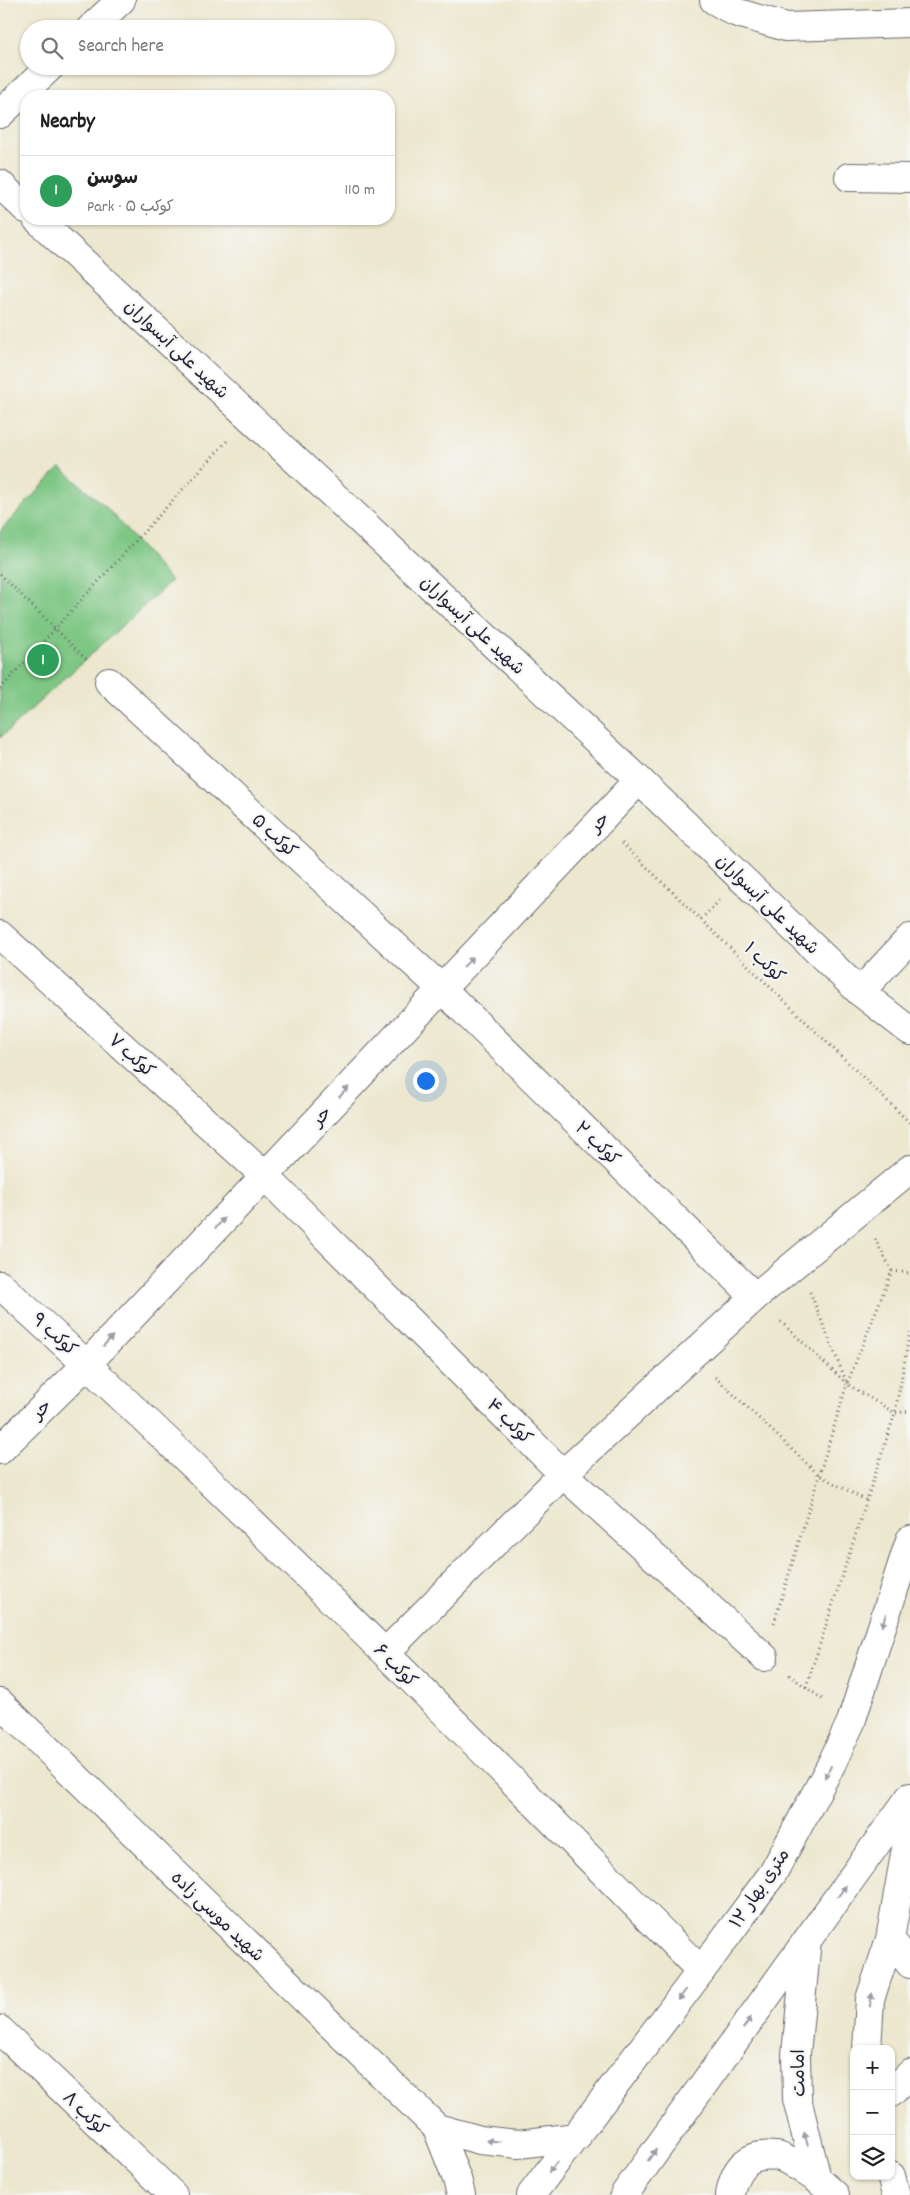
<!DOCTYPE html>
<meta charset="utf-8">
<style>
body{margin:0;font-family:Dekko,"Playpen Sans Arabic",sans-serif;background:#f2f2f2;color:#222}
.controls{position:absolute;right:15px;bottom:15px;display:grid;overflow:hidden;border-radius:10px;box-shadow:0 1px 4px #0004}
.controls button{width:45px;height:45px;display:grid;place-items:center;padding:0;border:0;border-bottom:1px solid #e0e0e0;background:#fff;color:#222;font:25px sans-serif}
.you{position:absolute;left:425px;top:1080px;width:18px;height:18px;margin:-12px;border:4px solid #fff;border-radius:50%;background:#1a73e8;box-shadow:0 0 0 8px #1a73e833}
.badge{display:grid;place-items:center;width:32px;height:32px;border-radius:50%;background:#111827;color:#fff;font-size:16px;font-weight:700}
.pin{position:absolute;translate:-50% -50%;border:2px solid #fff;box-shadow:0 1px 5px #0006}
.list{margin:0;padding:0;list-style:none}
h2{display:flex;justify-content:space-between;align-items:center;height:65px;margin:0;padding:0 20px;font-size:21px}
h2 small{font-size:16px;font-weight:400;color:#767676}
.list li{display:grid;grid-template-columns:32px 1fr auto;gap:15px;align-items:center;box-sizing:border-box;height:70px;padding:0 20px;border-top:1px solid #e0e0e0}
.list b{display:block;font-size:19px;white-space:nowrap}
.list p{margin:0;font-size:16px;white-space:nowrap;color:#767676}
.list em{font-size:16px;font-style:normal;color:#767676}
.icon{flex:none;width:28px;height:28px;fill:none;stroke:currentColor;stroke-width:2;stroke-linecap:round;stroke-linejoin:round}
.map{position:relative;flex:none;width:910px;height:2195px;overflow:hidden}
.search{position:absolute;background:#fff;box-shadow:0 1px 4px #0004;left:20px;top:20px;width:375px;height:55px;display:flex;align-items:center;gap:12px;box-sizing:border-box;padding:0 18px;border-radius:28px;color:#767676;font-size:19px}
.panel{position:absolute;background:#fff;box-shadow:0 1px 4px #0004;left:20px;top:90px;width:375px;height:135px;border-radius:20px}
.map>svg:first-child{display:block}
.green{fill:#7dc683;stroke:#50745f}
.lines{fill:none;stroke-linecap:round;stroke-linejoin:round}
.minor-casing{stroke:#69676e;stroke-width:30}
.tertiary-casing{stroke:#69676e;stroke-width:30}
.path{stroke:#69676e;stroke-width:3;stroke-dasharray:1 4;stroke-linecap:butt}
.minor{stroke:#fff;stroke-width:28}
.tertiary{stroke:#fff;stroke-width:28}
.oneway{fill:#9c9ca7}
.labels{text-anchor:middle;stroke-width:4.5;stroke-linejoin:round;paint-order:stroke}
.street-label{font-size:18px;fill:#22223b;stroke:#f6f6f2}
</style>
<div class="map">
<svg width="910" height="2195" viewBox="0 0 910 2195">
<rect width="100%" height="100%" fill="#f6f6f2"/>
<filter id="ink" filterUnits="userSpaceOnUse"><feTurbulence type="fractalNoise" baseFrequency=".02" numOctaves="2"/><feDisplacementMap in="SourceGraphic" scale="10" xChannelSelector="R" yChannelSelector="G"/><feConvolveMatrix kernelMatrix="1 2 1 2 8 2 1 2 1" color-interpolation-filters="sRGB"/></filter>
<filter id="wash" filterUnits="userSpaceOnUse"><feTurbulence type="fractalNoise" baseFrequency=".0096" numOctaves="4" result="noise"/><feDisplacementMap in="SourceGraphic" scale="20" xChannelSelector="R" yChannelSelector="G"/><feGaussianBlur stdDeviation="1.12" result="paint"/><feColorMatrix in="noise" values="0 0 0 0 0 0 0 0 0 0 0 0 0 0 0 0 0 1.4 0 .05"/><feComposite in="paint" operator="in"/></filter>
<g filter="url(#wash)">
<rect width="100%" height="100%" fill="#ece7ce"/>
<path class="green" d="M 60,467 L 106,507 L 171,581 L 0,738 L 0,531 Z"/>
</g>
<g filter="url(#ink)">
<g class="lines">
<defs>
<path id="minor" d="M 714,0 L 735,12 L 786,27 L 910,23
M 90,29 L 121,0
M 0,114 L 51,66
M 849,177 L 910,178
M 109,682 L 442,989 L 755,1297
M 0,935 L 265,1176 L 563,1474 L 764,1657
M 860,992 L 910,938
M 0,1285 C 242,1504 471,1739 701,1971
M 385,1653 L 563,1474 L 755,1297 L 910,1169
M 0,2030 L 173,2195"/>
<path id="tertiary" d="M 0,184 L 26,209
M 37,219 L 639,780 L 860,992 L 910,1031
M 0,1450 L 87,1364 L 639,780
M 0,1703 L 437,2128 L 457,2179 L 461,2195
M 890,1939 L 910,1964
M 807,1940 L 796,2054 L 797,2099 L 817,2179 L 835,2195
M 867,2049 L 870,1999 L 890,1939 L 910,1826
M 891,2093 L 910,2074
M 437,2128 L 480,2140 L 518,2144 L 577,2137
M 891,2176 L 896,2195
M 531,2195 L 701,1971 L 773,1873 L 831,1765 L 851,1722 L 910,1540
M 624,2195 L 910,1797
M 730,2195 C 734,2169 747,2152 776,2156 C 786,2157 807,2173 817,2179"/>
</defs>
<use href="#minor" class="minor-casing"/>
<use href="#tertiary" class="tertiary-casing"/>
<path class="path" d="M 0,574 L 87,660
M 0,689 L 227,441
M 622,843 L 910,1123
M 701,919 L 720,900
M 875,1239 L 892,1271 L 847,1384 L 895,1413 L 910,1411
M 892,1271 L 910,1273
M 810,1292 L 846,1381
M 715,1377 L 819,1475 L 867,1501
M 774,1623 L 847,1384 L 779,1320
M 789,1675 L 825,1701
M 806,1687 L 895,1413 L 910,1332"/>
<use href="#minor" class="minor"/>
<use href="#tertiary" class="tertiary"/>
</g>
<defs><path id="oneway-solid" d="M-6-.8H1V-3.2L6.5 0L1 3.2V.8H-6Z" transform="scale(1.25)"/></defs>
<g class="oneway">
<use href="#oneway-solid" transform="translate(468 962) rotate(-47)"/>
<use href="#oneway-solid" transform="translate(344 1092) rotate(-47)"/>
<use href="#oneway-solid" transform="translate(220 1223) rotate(-47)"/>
<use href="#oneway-solid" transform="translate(108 1341) rotate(-47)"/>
<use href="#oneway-solid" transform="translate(884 1620) rotate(108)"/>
<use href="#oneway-solid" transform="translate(828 1772) rotate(117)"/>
<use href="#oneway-solid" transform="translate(842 1891) rotate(-54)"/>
<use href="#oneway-solid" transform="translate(682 1995) rotate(127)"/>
<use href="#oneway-solid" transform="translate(871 2000) rotate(-80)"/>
<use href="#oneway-solid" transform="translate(747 2023) rotate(-54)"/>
<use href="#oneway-solid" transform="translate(806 2139) rotate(-105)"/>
<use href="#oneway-solid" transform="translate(493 2141) rotate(-174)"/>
<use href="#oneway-solid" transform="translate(652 2155) rotate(-54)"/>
<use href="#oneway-solid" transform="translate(553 2167) rotate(128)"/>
</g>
</g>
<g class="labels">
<g class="street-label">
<text transform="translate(177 349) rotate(43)" y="6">شهید علی آبسواران</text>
<text transform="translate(473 625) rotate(43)" y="6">شهید علی آبسواران</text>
<text transform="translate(599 822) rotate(-47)" y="6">حر</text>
<text transform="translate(275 835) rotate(43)" y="6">کوکب ۵</text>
<text transform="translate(768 904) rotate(44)" y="6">شهید علی آبسواران</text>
<text transform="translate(765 962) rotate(44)" y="6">کوکب ۱</text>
<text transform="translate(132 1055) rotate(42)" y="6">کوکب ۷</text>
<text transform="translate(321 1116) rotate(-47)" y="6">حر</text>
<text transform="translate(598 1143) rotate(44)" y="6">کوکب ۲</text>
<text transform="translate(55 1334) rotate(42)" y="6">کوکب ۹</text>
<text transform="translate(41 1409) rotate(-45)" y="6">حر</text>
<text transform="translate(510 1421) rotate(45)" y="6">کوکب ۴</text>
<text transform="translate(396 1665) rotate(45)" y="6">کوکب ۶</text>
<text transform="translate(759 1888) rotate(-56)" y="6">۱۲ متری بهار</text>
<text transform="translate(218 1916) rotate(44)" y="6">شهید موسی زاده</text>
<text transform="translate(798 2073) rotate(-91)" y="6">امامت</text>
<text transform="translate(86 2113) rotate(44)" y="6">کوکب ۸</text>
</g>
</g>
</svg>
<div class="controls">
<button>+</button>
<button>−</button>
<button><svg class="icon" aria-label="layers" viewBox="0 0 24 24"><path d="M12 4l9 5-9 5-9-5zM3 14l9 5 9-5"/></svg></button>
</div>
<div class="you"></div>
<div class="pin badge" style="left:43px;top:660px;background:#2e9e5b">1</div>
<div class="search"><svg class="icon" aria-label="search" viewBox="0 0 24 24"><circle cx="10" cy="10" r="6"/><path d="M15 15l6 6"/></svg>Search here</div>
<section class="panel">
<h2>Nearby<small></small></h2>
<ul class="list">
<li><span class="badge" style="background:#2e9e5b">1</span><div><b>سوسن</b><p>Park · کوکب ۵</p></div><em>110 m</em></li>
</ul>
</section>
</div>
